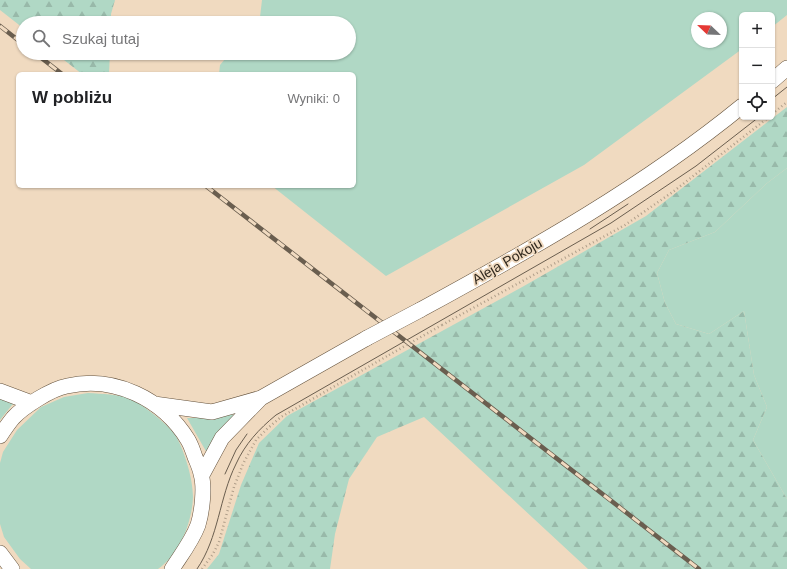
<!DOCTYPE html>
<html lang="pl">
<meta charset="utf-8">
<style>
body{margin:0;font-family:Arial,sans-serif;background:#f6f6f6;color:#202124}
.controls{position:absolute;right:12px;top:12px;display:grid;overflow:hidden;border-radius:6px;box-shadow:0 1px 3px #0004}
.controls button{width:36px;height:36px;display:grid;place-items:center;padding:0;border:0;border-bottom:1px solid #e0e0e0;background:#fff;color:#202124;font:20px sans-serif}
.compass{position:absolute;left:691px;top:12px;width:36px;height:36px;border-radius:50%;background:#fff;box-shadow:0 1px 3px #0004;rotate:293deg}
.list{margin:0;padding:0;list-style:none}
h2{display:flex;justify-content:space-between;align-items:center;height:52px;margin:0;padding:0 16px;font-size:17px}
h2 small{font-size:13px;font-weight:400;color:#757577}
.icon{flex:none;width:22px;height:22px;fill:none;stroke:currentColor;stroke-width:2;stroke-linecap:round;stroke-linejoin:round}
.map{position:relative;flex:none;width:787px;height:569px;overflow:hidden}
.search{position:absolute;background:#fff;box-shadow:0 1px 3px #0004;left:16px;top:16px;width:340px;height:44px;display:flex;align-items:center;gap:10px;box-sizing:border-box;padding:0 14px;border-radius:22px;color:#757577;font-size:15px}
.panel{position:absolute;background:#fff;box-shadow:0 1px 3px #0004;left:16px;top:72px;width:340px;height:116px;border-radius:6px}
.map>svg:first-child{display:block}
.green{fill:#b0d8c5;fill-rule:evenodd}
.forest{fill:url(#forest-firs)}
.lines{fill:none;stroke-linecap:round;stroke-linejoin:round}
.tertiary-casing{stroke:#64523c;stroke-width:16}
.path{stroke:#b09f8a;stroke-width:2.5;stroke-dasharray:1 3;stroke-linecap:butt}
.tertiary{stroke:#fff;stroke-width:15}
.tram{stroke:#6a5e4f;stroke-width:1}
.rail-casing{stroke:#6a5e4f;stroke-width:4.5}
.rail{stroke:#f0dac0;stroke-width:3;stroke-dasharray:9;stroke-linecap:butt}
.tertiary-bridge-casing{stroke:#64523c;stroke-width:16;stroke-linecap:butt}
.path-bridge{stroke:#b09f8a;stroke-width:2.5;stroke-dasharray:1 3;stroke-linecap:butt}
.tertiary-bridge{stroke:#fff;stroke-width:15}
.labels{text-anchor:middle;stroke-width:3.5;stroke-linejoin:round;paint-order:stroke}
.street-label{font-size:14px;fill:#2f271d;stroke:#f0dac0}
</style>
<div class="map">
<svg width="787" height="569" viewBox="0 0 787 569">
<defs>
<pattern id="forest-firs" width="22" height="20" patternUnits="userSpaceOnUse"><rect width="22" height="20" fill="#b0d8c5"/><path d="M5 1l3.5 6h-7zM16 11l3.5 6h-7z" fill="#98b9a9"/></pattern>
</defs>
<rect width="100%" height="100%" fill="#f0dac0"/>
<path class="green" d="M 262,0 L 787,0 L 787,15 L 772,27 L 772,15 L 742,15 L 742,49 L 584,165 L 386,276 L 272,186 L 354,186 L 354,74 L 219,74 L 220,65 L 230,53 L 349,53 L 349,23 L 255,23 L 260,17 ZM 697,18 L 721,18 L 721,42 L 697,42 Z
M 787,168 L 787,499 L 753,440 L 767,407 L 754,375 L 744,311 L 709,334 L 676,324 L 665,303 L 657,273 L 669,250 L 715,232 L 766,184 Z
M 88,393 C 102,394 118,394 131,399 C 142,404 172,427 177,438 C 185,453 193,479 193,497 C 192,522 180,554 158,569 L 31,569 L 20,559 L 4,537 L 0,524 L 0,463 L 3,452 L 17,430 L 41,407 L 64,397 Z
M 0,397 L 19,400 L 12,405 L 0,420 Z
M 232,414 L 234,415 L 207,453 L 187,418 L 204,418 Z"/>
<path class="forest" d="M 0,0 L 115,0 L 111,14 L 111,23 L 23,23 L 23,28 L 0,10 Z
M 55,53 L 110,53 L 109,74 L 82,74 Z
M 787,107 L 787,168 L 766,184 L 715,232 L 669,250 L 657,273 L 665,303 L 676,324 L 709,334 L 744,311 L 754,375 L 767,407 L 753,440 L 787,499 L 787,569 L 588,569 L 424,417 L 377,437 L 349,479 L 335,534 L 330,569 L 207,569 L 219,554 L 241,485 L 259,443 L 287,416 L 524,286 L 646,216 Z"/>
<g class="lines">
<defs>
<path id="tertiary" d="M 772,81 L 787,68
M 420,310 C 532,249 644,186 742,106
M 0,391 L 32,403
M 154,404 L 212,412 L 261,398 L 367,338
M 0,436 C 4,430 8,424 13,418 C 23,407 51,389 67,386 C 114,375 163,399 188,440 C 191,445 193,451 195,457 C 197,462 200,468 201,474 C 205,487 202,512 198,525 C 192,541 181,555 172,569
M 202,475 L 222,438 L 260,399
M 0,553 L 12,569"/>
</defs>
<use href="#tertiary" class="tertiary-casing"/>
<path class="path" d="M 772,114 L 787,102
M 442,325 L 625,225 L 674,191 L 769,117
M 202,569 L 213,554 L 219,542 L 234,487 L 243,464 L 256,440 L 268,428 L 281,417 L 389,355"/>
<use href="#tertiary" class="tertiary"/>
<path class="tram" d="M 772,99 L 787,87
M 590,229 L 628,204
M 225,474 L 236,450 L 247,434
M 197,569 C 219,537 219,498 236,464 C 245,444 259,429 276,415 L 611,223 L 696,166 L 759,117"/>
<defs>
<path id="rail" d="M 0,26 L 23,44
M 35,53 L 62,74
M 206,186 L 699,569"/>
</defs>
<use href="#rail" class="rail-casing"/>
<use href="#rail" class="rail"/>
<defs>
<path id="tertiary-bridge" d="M 367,338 L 420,310"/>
</defs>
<use href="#tertiary-bridge" class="tertiary-bridge-casing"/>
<path class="path-bridge" d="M 389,355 L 442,325"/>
<use href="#tertiary-bridge" class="tertiary-bridge"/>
</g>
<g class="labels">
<g class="street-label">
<text transform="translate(507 261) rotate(-30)" y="5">Aleja Pokoju</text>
</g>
</g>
</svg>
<div class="controls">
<button>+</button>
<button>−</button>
<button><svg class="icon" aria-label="locate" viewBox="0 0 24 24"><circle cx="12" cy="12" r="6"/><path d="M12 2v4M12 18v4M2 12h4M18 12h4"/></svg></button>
</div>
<svg class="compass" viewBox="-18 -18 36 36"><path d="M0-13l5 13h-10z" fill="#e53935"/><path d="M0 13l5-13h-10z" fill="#757577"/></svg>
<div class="search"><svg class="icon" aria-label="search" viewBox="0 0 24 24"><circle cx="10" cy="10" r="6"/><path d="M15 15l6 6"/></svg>Szukaj tutaj</div>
<section class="panel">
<h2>W pobliżu<small>Wyniki: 0</small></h2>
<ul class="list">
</ul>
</section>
</div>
